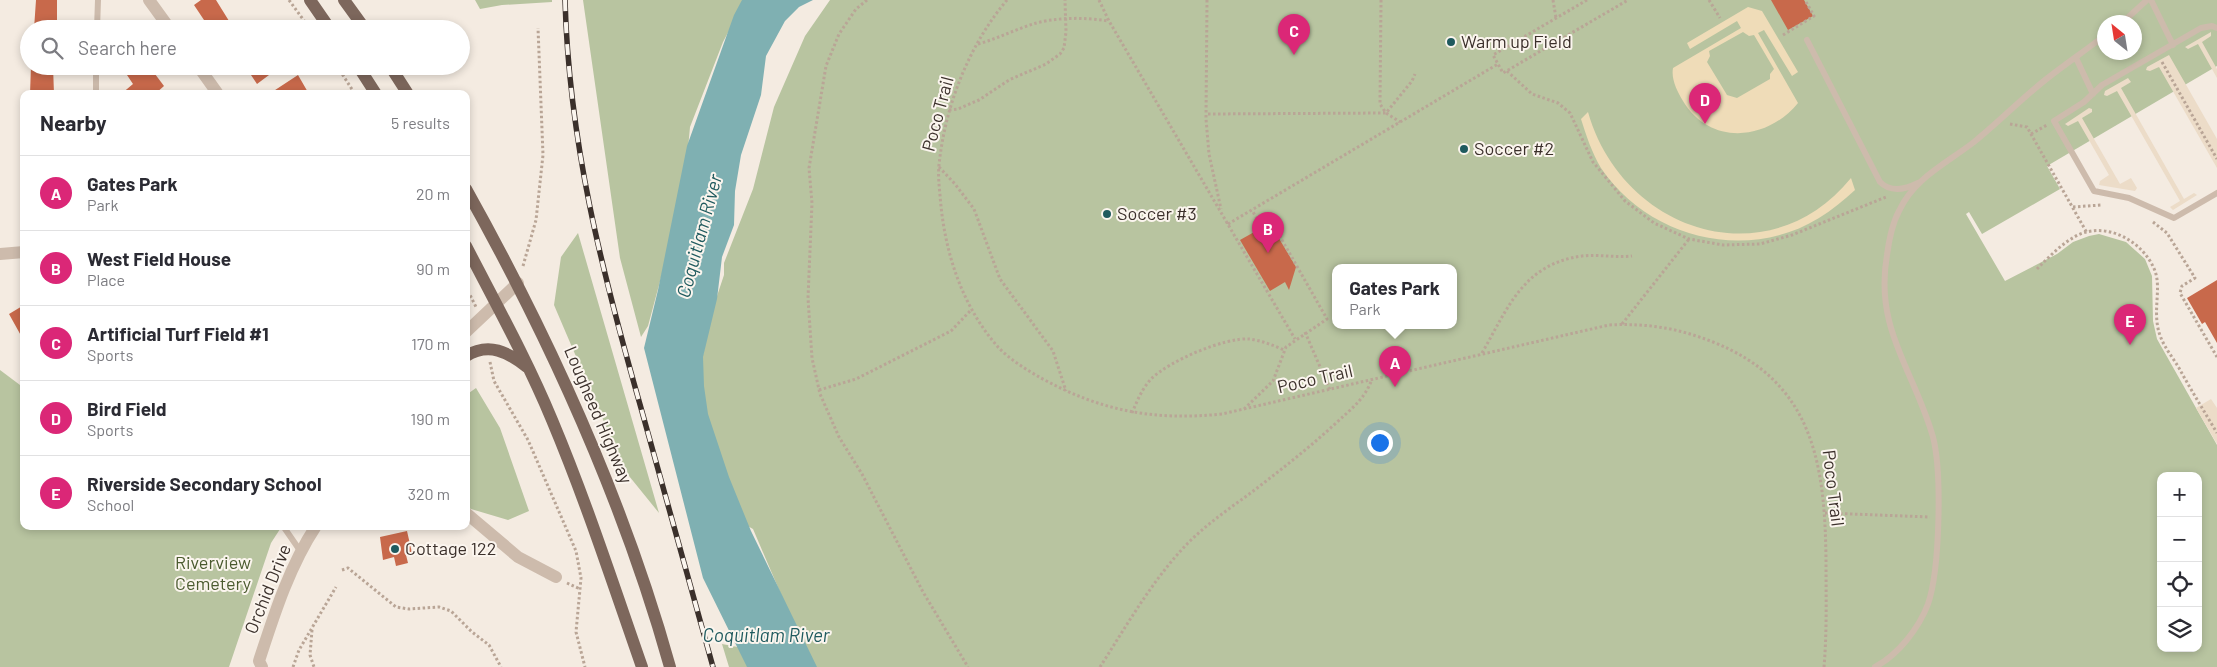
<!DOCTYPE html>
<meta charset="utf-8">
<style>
body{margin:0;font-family:Barlow,sans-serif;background:#f7f7f7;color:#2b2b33}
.controls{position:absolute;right:15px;bottom:15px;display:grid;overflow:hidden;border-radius:10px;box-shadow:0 2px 8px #0003}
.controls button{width:45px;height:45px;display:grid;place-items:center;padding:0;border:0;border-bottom:1px solid #e1e1e2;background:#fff;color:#2b2b33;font:25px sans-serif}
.compass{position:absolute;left:2097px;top:15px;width:45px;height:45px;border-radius:50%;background:#fff;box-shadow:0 2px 8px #0003;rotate:330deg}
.you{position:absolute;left:1379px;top:442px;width:18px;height:18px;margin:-12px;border:4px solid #fff;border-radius:50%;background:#1a73e8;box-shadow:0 0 0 8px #1a73e833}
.badge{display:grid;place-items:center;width:32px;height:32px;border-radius:50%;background:#db2777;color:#fff;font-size:16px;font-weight:700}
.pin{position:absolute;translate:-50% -41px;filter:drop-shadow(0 1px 2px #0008)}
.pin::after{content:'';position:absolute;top:26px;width:18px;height:15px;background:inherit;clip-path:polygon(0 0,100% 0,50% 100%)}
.popup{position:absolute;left:1332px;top:264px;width:125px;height:65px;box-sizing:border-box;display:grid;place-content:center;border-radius:10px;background:#fff;filter:drop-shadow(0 1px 4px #0005);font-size:16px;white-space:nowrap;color:#7c7c81}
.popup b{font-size:19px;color:#2b2b33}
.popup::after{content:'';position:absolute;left:50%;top:100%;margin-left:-10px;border:10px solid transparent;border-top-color:#fff}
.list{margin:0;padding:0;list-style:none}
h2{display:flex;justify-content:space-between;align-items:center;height:65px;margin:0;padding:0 20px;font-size:21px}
h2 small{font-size:16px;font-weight:400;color:#7c7c81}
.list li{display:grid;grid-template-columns:32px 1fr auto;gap:15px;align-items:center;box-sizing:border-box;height:75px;padding:0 20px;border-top:1px solid #e1e1e2}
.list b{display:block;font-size:19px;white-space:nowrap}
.list p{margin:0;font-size:16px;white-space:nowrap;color:#7c7c81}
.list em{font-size:16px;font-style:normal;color:#7c7c81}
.icon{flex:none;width:28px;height:28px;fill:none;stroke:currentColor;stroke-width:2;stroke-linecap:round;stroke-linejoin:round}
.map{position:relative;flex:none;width:2217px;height:667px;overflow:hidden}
.search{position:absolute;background:#fff;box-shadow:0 2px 8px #0003;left:20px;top:20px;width:450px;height:55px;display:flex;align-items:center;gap:12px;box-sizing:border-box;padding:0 18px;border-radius:28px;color:#7c7c81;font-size:19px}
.panel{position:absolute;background:#fff;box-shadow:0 2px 8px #0003;left:20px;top:90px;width:450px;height:440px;border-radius:10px}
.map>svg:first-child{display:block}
.green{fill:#b8c4a0;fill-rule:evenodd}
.sand{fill:#efdcb8;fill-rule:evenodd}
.plaza{fill:#ecdcc8}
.water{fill:#7fb0b2}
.building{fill:#c8694b}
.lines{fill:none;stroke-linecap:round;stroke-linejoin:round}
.path{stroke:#b9a596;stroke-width:3;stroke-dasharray:2.5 2.5;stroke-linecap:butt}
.lane{stroke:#cdbbac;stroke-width:6}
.street{stroke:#cdbbac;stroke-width:12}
.primary{stroke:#7d675c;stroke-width:12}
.rail-casing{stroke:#3b302b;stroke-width:5.5}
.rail{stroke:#fbf5ee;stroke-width:4;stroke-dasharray:11;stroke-linecap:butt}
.poi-dot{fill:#1f5a5e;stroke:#fbf5ee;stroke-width:2}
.labels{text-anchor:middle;stroke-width:4;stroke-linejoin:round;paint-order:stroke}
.poi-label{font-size:18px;fill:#3b302b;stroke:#fbf5ee;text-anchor:start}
.street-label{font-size:18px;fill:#3b302b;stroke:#fbf5ee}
.park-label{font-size:18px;fill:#4a5a2e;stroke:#fbf5ee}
.water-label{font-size:19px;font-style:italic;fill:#1f5a5e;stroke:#fbf5ee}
</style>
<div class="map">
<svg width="2217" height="667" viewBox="0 0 2217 667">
<rect width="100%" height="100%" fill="#f4ebe1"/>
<path class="green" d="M 475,0 L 552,0 L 552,2 L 502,5 L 480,9 Z
M 583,0 L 745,0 L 723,42 L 690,127 L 684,192 L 648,326 L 641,337 L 620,258 Z
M 830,0 L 2217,0 L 2217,66 L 2047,166 L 2060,189 L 1982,234 L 1969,212 L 1966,214 L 2005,281 L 2057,254 L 2073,242 L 2089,236 L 2099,234 L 2126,242 L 2145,259 L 2152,276 L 2153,321 L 2157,339 L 2217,445 L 2217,667 L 815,667 L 798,634 L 753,529 L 722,512 C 730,548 770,641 794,667 L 729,667 L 722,644 L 748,649 L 705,494 L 722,512 L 722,468 L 701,400 L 702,359 L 714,305 L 724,275 L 724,263 L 753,189 L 774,107 L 805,36 ZM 2104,22 L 2134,22 L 2134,52 L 2104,52 ZM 1336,268 L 1454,268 L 1454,326 L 1336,326 ZM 2161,476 L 2198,476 L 2198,648 L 2161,648 Z
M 578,233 L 659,513 L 625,471 L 554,305 L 561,257 Z
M 0,370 L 24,388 L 24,526 L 282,526 L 271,543 L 229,667 L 0,667 Z
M 476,388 L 500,428 L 529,511 L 508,520 L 471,509 L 466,506 L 466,395 Z"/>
<path class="sand" d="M 1748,7 L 1762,11 L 1798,72 L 1792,76 L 1764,30 L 1758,33 L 1798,103 C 1767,141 1710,146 1683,101 C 1677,91 1671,79 1673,68 L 1741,28 L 1737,21 L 1690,49 L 1687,43 ZM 1743,32 L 1749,36 L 1754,35 L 1774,69 L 1770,74 L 1770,79 L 1737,98 L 1727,95 L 1707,62 L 1710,56 L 1709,51 Z
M 1588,112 C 1622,232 1768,280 1851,178 L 1855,190 C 1844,200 1832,210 1819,218 C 1746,263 1648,238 1601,168 C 1592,153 1586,135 1581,119 Z"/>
<path class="plaza" d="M 2211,32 L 2211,36 L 2202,42 L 2217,69 L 2217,78 L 2198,44 L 2188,49 L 2185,47 Z
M 2169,55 L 2217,139 L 2217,168 L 2159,67 L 2150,71 L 2146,70 L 2147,67 Z
M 2128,78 L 2131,82 L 2121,88 L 2184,199 L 2194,193 L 2197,195 L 2173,210 L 2170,207 L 2180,201 L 2117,91 L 2107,96 L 2104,95 L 2105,91 Z
M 2089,108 L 2092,109 L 2092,112 L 2082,118 L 2120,184 L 2131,178 L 2137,188 L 2135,191 L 2099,185 L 2100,181 L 2109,175 L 2078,121 L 2068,126 L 2065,124 Z
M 2211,399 L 2217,408 L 2217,444 L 2196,408 Z"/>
<path class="water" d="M 742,0 L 813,0 L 799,7 L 785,21 L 766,56 L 761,95 L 741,155 L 735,191 L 734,225 L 722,257 L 717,299 L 703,357 L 704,386 L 708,414 L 729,477 L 751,531 L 817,667 L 747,667 L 703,578 L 644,348 L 658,290 L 687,146 L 734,15 Z"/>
<path class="building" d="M 36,0 L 57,0 L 57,29 L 34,29 Z
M 201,0 L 216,0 L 234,29 L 210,29 L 194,5 Z
M 1771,0 L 1804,0 L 1813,16 L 1788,30 Z
M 31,66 L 53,66 L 54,94 L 30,94 Z
M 121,66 L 149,66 L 164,86 L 155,94 L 121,94 L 133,84 Z
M 245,66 L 281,66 L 257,84 Z
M 298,75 L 309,94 L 269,94 Z
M 1274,230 L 1296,267 L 1289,290 L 1285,282 L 1270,291 L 1240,240 L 1256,231 L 1260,238 Z
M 2217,280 L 2217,343 L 2205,322 L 2202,324 L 2187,298 Z
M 24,305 L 24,341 L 9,314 Z
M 407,531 L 412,553 L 406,555 L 408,563 L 396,566 L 394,557 L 383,560 L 380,537 Z"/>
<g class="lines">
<path class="path" d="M 289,0 L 310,29
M 867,0 L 856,9 L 839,34 L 826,66 L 809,168 L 812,203 L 808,298 L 812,358 L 820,394 L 839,437 L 862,474 L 923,592 L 968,667
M 1007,0 C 969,45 945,106 939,165 C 938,175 939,185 940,195 C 944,250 961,305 998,347 C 1009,359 1027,370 1041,378 C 1101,411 1154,421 1222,414 L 1609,325 C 1646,323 1678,328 1713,342 C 1814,382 1825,465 1826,561 C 1826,596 1827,632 1824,667
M 1099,0 L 1109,21 L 1295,339
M 1207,0 L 1206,119 L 1209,154 L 1221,209
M 1381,0 L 1380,104 L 1386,113 L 1400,122
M 1553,0 L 1556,18
M 1587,0 L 1493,55 L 1503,73 L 1628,0
M 1709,0 L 1720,18
M 1783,35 L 1814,16 L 1805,0
M 978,44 C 996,39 1012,31 1030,25 C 1053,17 1084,17 1108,21
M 2162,62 L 2217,159
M 337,66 L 355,94
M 1507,71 L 1532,94 L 1558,103 L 1570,113 L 1593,162 L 1625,201 L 1654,223 L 1689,239 L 1723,245 L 1760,244 L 1792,235 L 1886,197
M 949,110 L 958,109 L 979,100 L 1009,80 L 1046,64 L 1060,54 L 1064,48 L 1066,32 L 1065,0
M 1208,114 L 1386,113 L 1412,81 L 1415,74
M 2010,124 L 2027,127 L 2087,233
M 2031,134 L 2047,125
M 939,167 L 955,184 L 974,209 L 1000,279 L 1053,351 L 1066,391
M 2073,207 L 2101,205
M 2153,222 L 2167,233 L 2195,278 L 2182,286 L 2180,293 L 2217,357
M 1228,224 L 1498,64
M 523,266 L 536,220 L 543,155 L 538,28
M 2037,269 C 2049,257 2062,243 2078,235 C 2108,221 2144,242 2155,271 C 2162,290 2151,314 2161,338 C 2165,348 2173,358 2179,368 C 2191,390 2204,411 2217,433
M 466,293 L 470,295 L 476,307
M 1622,324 L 1689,239
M 1305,332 L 1330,390
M 1482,353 C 1508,308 1523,264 1582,256 C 1599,254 1616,258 1632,256
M 490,362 L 494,381 L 528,440 L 576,551 L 581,578 L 576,632 L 585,667
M 819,390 L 856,379 L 951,331 L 971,310
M 1244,409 L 1273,381 L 1286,347 L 1327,319 L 1274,226 L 1264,232 L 1252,210
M 1132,413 C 1137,401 1142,389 1151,379 C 1169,361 1225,337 1250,339 C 1262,341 1273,345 1284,350
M 1825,513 L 1930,517
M 342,570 L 348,568 L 396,607 L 409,609 L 439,607 L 451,611 L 472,632 L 489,645 L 501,667
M 567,583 L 580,589
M 312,630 L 310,655 L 314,667
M 293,667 L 299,650 L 336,587
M 1100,667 C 1127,625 1153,579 1188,543 C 1206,525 1227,510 1248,495 C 1278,472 1308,449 1336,423 C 1351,409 1365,399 1372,379"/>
<path class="lane" d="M 2151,0 L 2173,45
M 2123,22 L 2147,0
M 2217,28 L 2212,26 L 2201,28 L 2102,85 L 2084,102 L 2054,121 L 2094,191 L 2129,198 L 2174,218 L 2217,193
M 97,29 L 98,0
M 1807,40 L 1880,182 C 1891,193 1906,189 1918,183
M 2076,58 L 2093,94
M 96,94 L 96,66
M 283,526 L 301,552
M 1875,667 C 1898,655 1919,628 1928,604 C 1940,569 1942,472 1933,437 C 1914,370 1874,329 1887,255 C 1889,240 1892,224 1899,211 C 1914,178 1947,163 1974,142 C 2000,121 2023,97 2049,77 C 2067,63 2086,50 2104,36"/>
<path class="street" d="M 149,0 L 170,29
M 198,66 L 218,94
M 0,254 L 24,252
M 466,332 L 518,283
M 466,513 L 518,557 L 556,577
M 262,667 L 259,661 C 274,615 289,567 316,526"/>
<path class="primary" d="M 310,0 L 330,29
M 344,0 L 365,29
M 358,66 L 376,94
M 390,66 L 408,94
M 466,189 C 551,341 623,499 670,667
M 466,246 C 496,304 527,360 552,420 C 586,501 613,584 642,667
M 466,356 C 489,342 508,352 527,367"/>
<defs>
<path id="rail" d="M 565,0 C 569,144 602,271 641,408 C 665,494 689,581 713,667"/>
</defs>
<use href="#rail" class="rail-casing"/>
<use href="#rail" class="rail"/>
</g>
<g class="poi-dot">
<circle cx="1451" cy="42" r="5"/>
<circle cx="1464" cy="149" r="5"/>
<circle cx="1107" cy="214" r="5"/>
<circle cx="395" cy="549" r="5"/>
</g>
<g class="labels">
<g class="poi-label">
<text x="1461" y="48">Warm up Field</text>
<text x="1474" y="155">Soccer #2</text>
<text x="1117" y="220">Soccer #3</text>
<text x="405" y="555">Cottage 122</text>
</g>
<g class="street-label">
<text transform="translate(938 114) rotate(-75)" y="6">Poco Trail</text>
<text transform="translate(1315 379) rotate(-13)" y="6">Poco Trail</text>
<text transform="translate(598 415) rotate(67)" y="6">Lougheed Highway</text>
<text transform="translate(1833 488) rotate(83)" y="6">Poco Trail</text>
<text transform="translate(268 589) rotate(-68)" y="6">Orchid Drive</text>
</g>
<g class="park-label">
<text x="213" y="569">Riverview<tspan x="213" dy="21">Cemetery</tspan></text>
</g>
<g class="water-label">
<text transform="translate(699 236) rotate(-75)" y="7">Coquitlam River</text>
<text x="766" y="642">Coquitlam River</text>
</g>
</g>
</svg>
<div class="controls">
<button>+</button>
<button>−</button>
<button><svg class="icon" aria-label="locate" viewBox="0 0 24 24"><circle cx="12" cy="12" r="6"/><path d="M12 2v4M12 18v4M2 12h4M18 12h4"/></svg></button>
<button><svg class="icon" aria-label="layers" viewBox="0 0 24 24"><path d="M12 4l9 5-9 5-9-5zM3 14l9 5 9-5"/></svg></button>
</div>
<svg class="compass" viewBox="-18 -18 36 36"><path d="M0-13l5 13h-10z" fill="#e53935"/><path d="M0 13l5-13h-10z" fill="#7c7c81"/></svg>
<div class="you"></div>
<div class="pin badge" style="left:1395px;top:387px">A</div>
<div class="popup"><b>Gates Park</b>Park</div>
<div class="pin badge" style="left:1268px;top:253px">B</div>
<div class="pin badge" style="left:1294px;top:55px">C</div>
<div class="pin badge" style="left:1705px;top:124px">D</div>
<div class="pin badge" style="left:2130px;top:345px">E</div>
<div class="search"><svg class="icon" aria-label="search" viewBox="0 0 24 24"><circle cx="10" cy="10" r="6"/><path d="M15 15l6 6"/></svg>Search here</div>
<section class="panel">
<h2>Nearby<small>5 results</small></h2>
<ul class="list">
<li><span class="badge">A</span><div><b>Gates Park</b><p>Park</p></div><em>20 m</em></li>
<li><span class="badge">B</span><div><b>West Field House</b><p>Place</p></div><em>90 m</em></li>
<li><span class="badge">C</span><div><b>Artificial Turf Field #1</b><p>Sports</p></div><em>170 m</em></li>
<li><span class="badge">D</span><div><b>Bird Field</b><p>Sports</p></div><em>190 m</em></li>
<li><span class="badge">E</span><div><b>Riverside Secondary School</b><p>School</p></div><em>320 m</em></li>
</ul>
</section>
</div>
